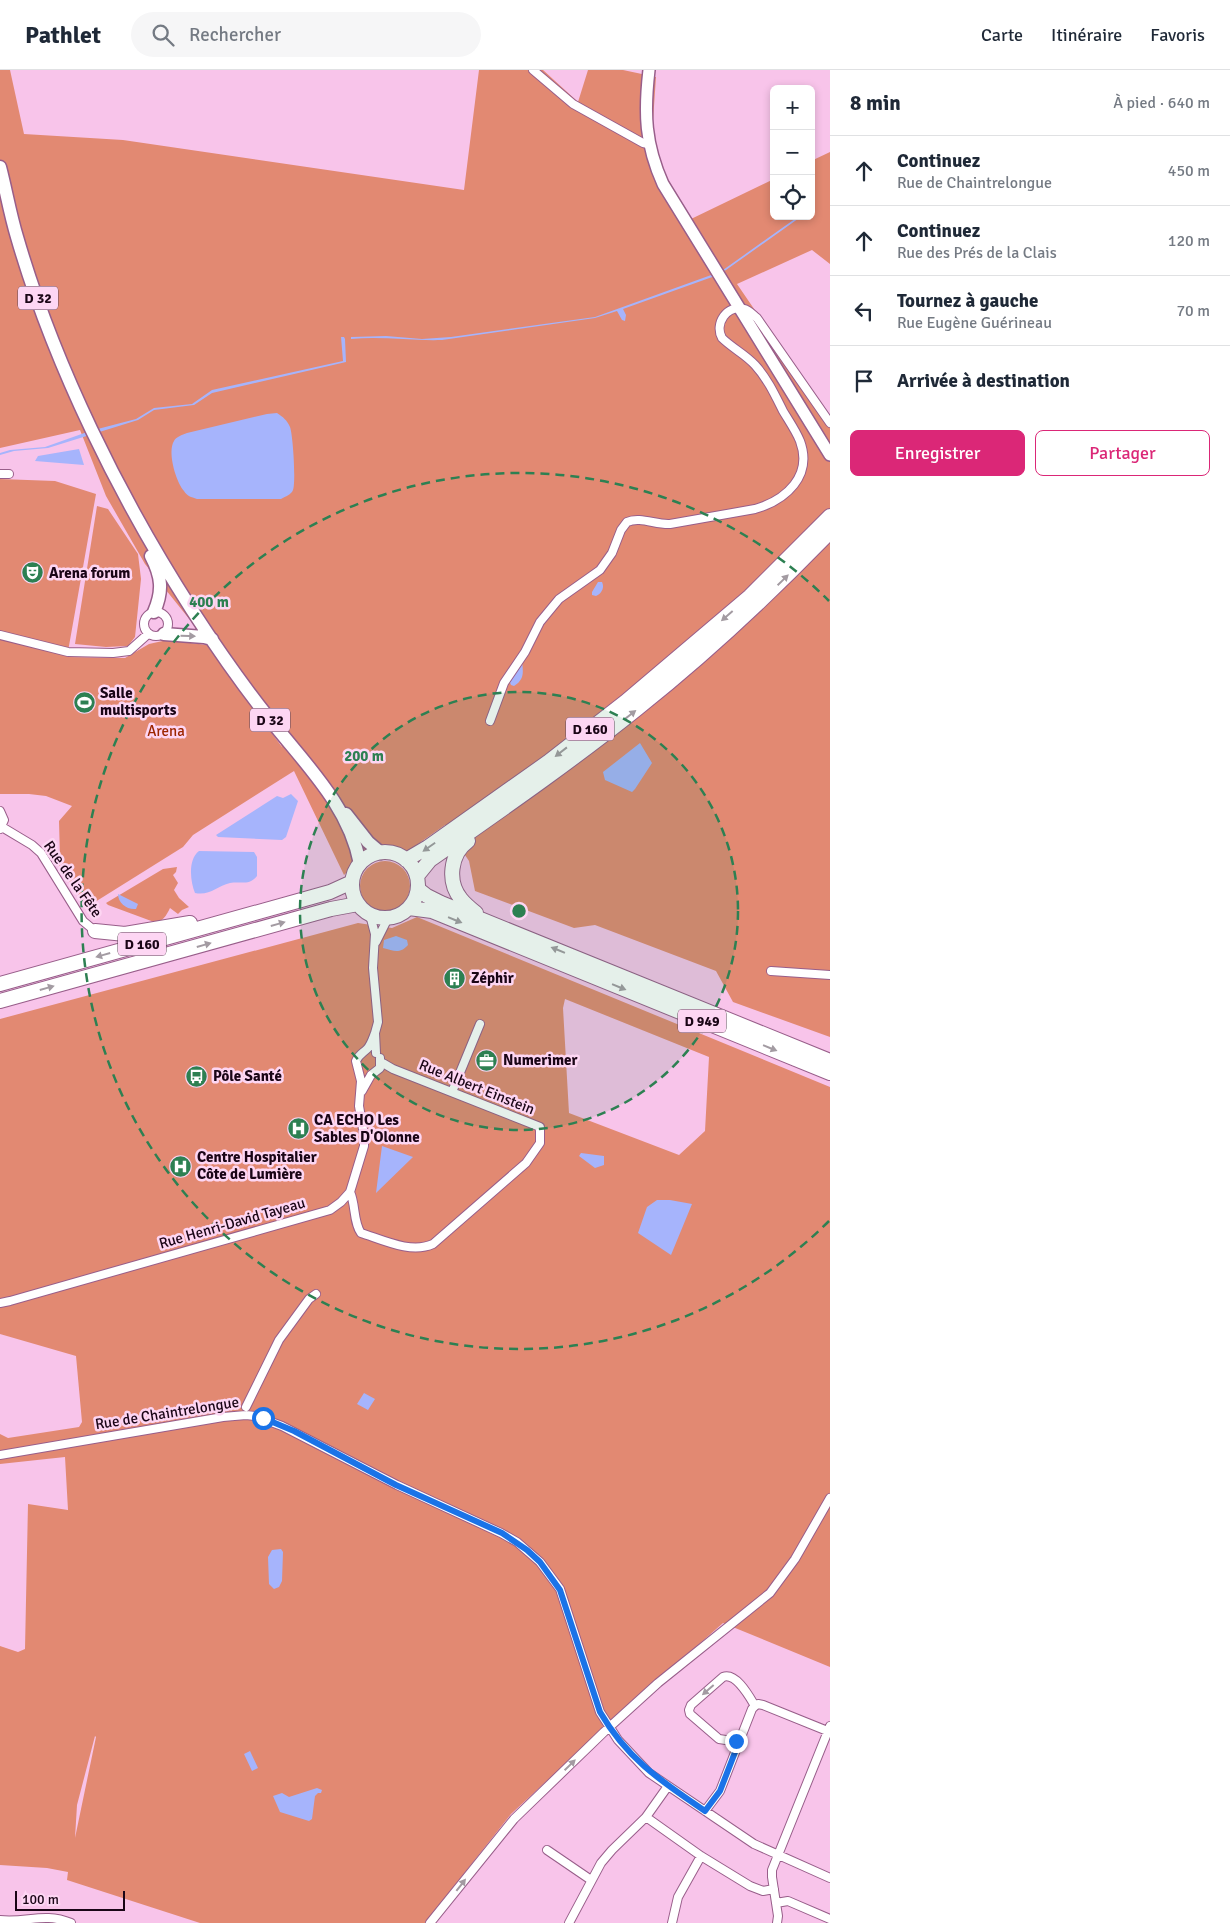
<!DOCTYPE html>
<html lang="fr">
<meta charset="utf-8">
<style>
body{margin:0;font-family:Signika,sans-serif;background:#f6f6f7;color:#1f2937}
.controls{position:absolute;right:15px;top:15px;display:grid;overflow:hidden;border-radius:8px;box-shadow:0 2px 8px #0003}
.controls button{width:45px;height:45px;display:grid;place-items:center;padding:0;border:0;border-bottom:1px solid #e0e1e3;background:#fff;color:#1f2937;font:25px sans-serif}
.scale{position:absolute;left:15px;bottom:12px;width:110px;box-sizing:border-box;padding-left:5px;border:2px solid #1a0516;border-top:0;font-size:14px;line-height:18px;white-space:nowrap;color:#1a0516;-webkit-text-stroke:4px #fdd6f3;paint-order:stroke}
.stop{position:absolute;width:15px;height:15px;margin:-11px;border:4px solid #1a73e8;border-radius:50%;background:#fff}
.stop.end{background:#1a73e8;border-color:#fff;box-shadow:0 1px 5px #0008}
.list{margin:0;padding:0;list-style:none}
h2{display:flex;justify-content:space-between;align-items:center;height:65px;margin:0;padding:0 20px;font-size:21px}
h2 small{font-size:16px;font-weight:400;color:#747a83}
.list li{display:grid;grid-template-columns:32px 1fr auto;gap:15px;align-items:center;box-sizing:border-box;height:70px;padding:0 20px;border-top:1px solid #e0e1e3}
.list b{display:block;font-size:19px;white-space:nowrap}
.list p{margin:0;font-size:16px;white-space:nowrap;color:#747a83}
.list em{font-size:16px;font-style:normal;color:#747a83}
.actions{display:flex;gap:10px;padding:15px 20px}
.actions a{flex:1;padding:11px 0;border:1px solid #db2777;border-radius:8px;text-align:center;font-size:18px;color:#db2777}
.actions .main{background:#db2777;color:#fff}
.icon{flex:none;width:28px;height:28px;fill:none;stroke:currentColor;stroke-width:2;stroke-linecap:round;stroke-linejoin:round}
.map{position:relative;flex:none;width:830px;height:1853px;overflow:hidden}
header{display:flex;align-items:center;gap:30px;box-sizing:border-box;height:70px;padding:0 25px;background:#fff;border-bottom:1px solid #e0e1e3}
header strong{font-size:24px}
nav{display:flex;gap:28px;margin-inline-start:auto;font-size:18px}
.search{width:350px;height:45px;background:#f6f6f7;display:flex;align-items:center;gap:12px;box-sizing:border-box;padding:0 18px;border-radius:28px;color:#747a83;font-size:19px}
main{display:flex}
aside{flex:1;background:#fff}
.map>svg:first-child{display:block}
.green{fill:#e28972;fill-rule:evenodd}
.water{fill:#a6b4fc}
.lines{fill:none;stroke-linecap:round;stroke-linejoin:round}
.street-casing{stroke:#985e8a;stroke-width:10}
.secondary-casing{stroke:#985e8a;stroke-width:14}
.primary-casing{stroke:#985e8a;stroke-width:15}
.highway-casing{stroke:#985e8a;stroke-width:16}
.street{stroke:#fff;stroke-width:8}
.secondary{stroke:#fff;stroke-width:11}
.primary{stroke:#fff;stroke-width:12}
.highway{stroke:#fff;stroke-width:14}
.oneway{fill:#a39ba2}
.route{stroke:#1a73e8;stroke-width:6}
.ring{fill:none;stroke:#2d8052;stroke-width:2.5;stroke-dasharray:9 6}
.labels{text-anchor:middle;stroke-width:5;stroke-linejoin:round;paint-order:stroke}
.shield{fill:#fdd6f3;stroke:#5e4458;stroke-width:1}
.shield-label{font-size:14px;font-weight:bold;fill:#1a0516}
.poi-label{font-size:15px;font-weight:bold;fill:#1a0516;stroke:#fdd6f3;text-anchor:start}
.park-label{font-size:15px;fill:#9c2600;stroke:#fdd6f3}
.street-label{font-size:15px;fill:#1a0516;stroke:#fdd6f3}
.centre{fill:#2d8052;stroke:#fdd6f3;stroke-width:2.5}
.ring-label{font-size:15px;text-anchor:middle;font-weight:bold;fill:#2d8052;stroke:#fdd6f3;stroke-width:5;stroke-linejoin:round;paint-order:stroke}
</style>
<header>
<strong>Pathlet</strong>
<div class="search"><svg class="icon" aria-label="search" viewBox="0 0 24 24"><circle cx="10" cy="10" r="6"/><path d="M15 15l6 6"/></svg>Rechercher</div>
<nav><a>Carte</a><a>Itinéraire</a><a>Favoris</a></nav>
</header>
<main>
<div class="map">
<svg width="830" height="1853" viewBox="0 0 830 1853">
<rect width="100%" height="100%" fill="#f8c4ea"/>
<path class="green" d="M 0,0 L 10,0 L 24,64 L 123,70 L 464,120 L 479,0 L 543,0 L 578,32 L 588,0 L 623,0 L 656,7 L 652,65 L 666,106 L 691,149 L 774,109 L 774,146 L 811,146 L 811,91 L 830,82 L 830,194 L 812,180 L 737,214 L 830,350 L 830,967 L 733,932 L 716,901 L 595,855 L 574,858 L 475,821 L 469,791 L 445,755 L 408,781 L 378,773 L 344,805 L 294,701 L 193,765 L 183,777 L 87,837 L 56,792 L 60,788 L 59,751 L 72,736 L 46,726 L 29,724 L 0,724 L 0,409 L 55,411 L 96,424 L 67,587 L 125,588 L 149,574 L 167,570 L 207,575 L 282,677 L 268,647 L 145,494 L 106,426 L 80,360 L 0,378 Z
M 97,436 L 108,439 L 138,484 L 141,509 L 135,567 L 128,576 L 106,577 L 75,574 Z
M360 816a25 25 0 1 1 50 0a25 25 0 1 1-50 0Z
M 177,797 L 176,802 L 173,805 L 178,813 L 174,820 L 179,828 L 189,837 L 182,840 L 178,844 L 170,838 C 166,846 163,852 154,852 L 108,835 L 106,833 L 163,799 Z
M 417,847 L 830,1017 L 830,1597 L 723,1553 L 604,1658 L 511,1744 L 425,1853 L 200,1853 L 67,1810 L 68,1802 L 47,1798 L 0,1795 L 0,1576 L 18,1582 L 25,1579 L 28,1434 L 68,1440 L 65,1387 L 0,1394 L 0,1364 L 8,1368 L 79,1357 L 82,1352 L 76,1286 L 0,1264 L 0,949 L 358,853 L 392,858 ZM 565,929 L 709,987 L 705,1061 L 679,1085 L 569,1043 L 563,938 ZM 95,1666 L 96,1667 L 75,1768 L 77,1735 Z"/>
<path class="water" d="M 799,146 L 802,146 L 726,200 L 724,201 L 723,200 Z
M 714,204 L 715,206 L 623,239 L 626,245 L 625,251 L 622,250 L 617,241 L 595,248 L 442,270 C 412,271 382,266 351,269 L 351,267 L 386,266 L 422,269 L 451,267 L 595,247 Z
M 341,267 L 344,267 L 345,269 L 346,292 L 212,323 L 194,335 L 154,340 L 138,350 L 48,378 L 14,381 L 0,385 L 0,383 L 10,380 L 45,377 L 90,361 L 136,349 L 154,338 L 192,334 L 212,320 L 343,291 Z
M 277,343 C 283,347 287,350 290,357 C 293,365 296,412 293,420 C 291,425 286,426 281,429 L 197,429 C 191,427 187,426 184,421 C 176,412 167,382 174,371 C 176,367 182,365 187,363 L 267,344 Z
M 79,379 L 84,395 L 35,391 L 38,386 Z
M 598,512 L 602,512 C 605,518 601,524 596,526 L 592,525 L 592,522 Z
M 522,590 C 523,602 525,609 514,616 L 511,615 L 509,610 Z
M 640,673 L 652,693 L 635,719 L 632,722 L 605,710 L 603,702 Z
M 291,724 L 298,731 L 286,767 L 282,770 L 218,767 L 216,765 L 277,726 L 283,728 Z
M 199,781 L 254,782 L 257,787 L 257,806 C 249,816 241,811 230,813 C 217,816 210,826 195,823 C 190,811 188,789 199,781 Z
M 118,824 L 138,834 L 136,839 C 127,840 118,833 118,824 Z
M 396,866 L 407,870 L 408,875 C 400,884 394,881 383,878 L 384,870 Z
M 382,1076 L 413,1087 L 376,1123 Z
M 581,1083 L 604,1086 L 604,1095 L 595,1098 L 579,1086 Z
M 657,1130 L 670,1130 L 692,1134 L 671,1185 L 638,1163 L 647,1137 Z
M 364,1323 L 375,1329 L 368,1340 L 357,1334 Z
M 281,1479 L 283,1482 L 282,1511 L 279,1517 L 274,1519 L 269,1514 L 268,1487 L 272,1480 Z
M 250,1681 L 258,1698 L 252,1701 L 244,1684 Z
M 317,1718 L 322,1720 L 321,1723 L 318,1723 L 315,1726 L 312,1749 L 309,1751 L 280,1742 L 273,1726 L 282,1723 L 289,1727 Z"/>
<g class="lines">
<defs>
<path id="street" d="M 533,0 L 573,34 L 643,73 L 648,74
M 0,404 L 9,404
M144 554a12 12 0 1 1 24 0a12 12 0 1 1-24 0Z
M 0,565 L 68,582 L 113,583 L 129,581 L 148,564
M 490,651 L 504,613 L 525,582 L 540,552 L 559,529 L 600,500 L 612,483 L 621,460 L 627,452 C 640,446 656,455 670,454 L 755,439 C 786,430 813,406 800,371 C 796,361 789,351 783,341 C 775,325 767,308 755,295 C 745,284 732,278 722,268 C 714,254 727,234 744,239 C 749,240 753,245 757,248 L 830,353
M 0,741 L 4,750 L 0,759
M 2,757 L 32,775 L 41,783 L 83,851 L 95,861
M 370,845 L 375,864 L 373,898 L 378,952 L 375,963 L 376,983
M 376,872 L 388,848
M 771,901 L 830,905
M 362,1021 L 371,1005 L 380,998 L 380,988
M 452,1022 L 480,954
M 350,1122 C 356,1135 353,1152 361,1163 C 383,1170 411,1184 433,1174 L 526,1093 L 540,1073 L 540,1057 L 393,999 L 381,992
M 0,1233 L 10,1231 L 330,1140 L 341,1132 L 350,1122 L 364,1076 L 364,1065 L 359,1036 L 361,1011 L 356,991 C 359,984 363,983 367,979 C 371,975 373,968 375,963
M 246,1337 L 279,1270 L 309,1229 L 316,1224
M 0,1385 L 223,1347 L 246,1345 L 255,1346 L 282,1356 L 397,1415 L 501,1463 L 517,1472 L 540,1492 L 560,1519 L 600,1642 L 618,1670 L 649,1703 L 754,1774 L 830,1808
M 755,1636 L 758,1634 L 763,1635 L 830,1662
M 739,1672 L 719,1669 L 690,1644 L 689,1640 L 691,1635 L 723,1607 C 736,1602 749,1626 755,1636
M 705,1741 L 720,1721 L 752,1639 L 755,1636
M 646,1747 L 701,1786 L 750,1816 L 763,1821 L 774,1819
M 547,1780 L 591,1810
M 776,1833 L 788,1831 L 830,1849
M 0,1850 C 27,1853 44,1842 71,1853
M 430,1853 L 514,1749 L 604,1662 L 658,1613 L 770,1523 L 795,1489 L 830,1428
M 569,1853 L 601,1793 L 612,1780 L 646,1747 L 668,1716
M 672,1853 L 678,1827 L 701,1786
M 777,1853 L 778,1846 L 772,1807 L 772,1800 L 830,1656"/>
<path id="secondary" d="M 649,0 C 644,43 645,74 663,114 L 830,385"/>
<path id="primary" d="M 0,97 C 6,120 10,144 17,167 C 54,295 120,428 192,540 C 216,577 241,613 268,647 C 304,693 349,735 360,794
M 151,486 C 162,507 163,521 154,542
M 164,564 L 204,567 L 212,569
M 346,744 L 368,772 L 381,783"/>
<path id="highway" d="M 468,771 C 450,784 447,812 461,829 C 465,834 471,839 476,843
M352 815a33 33 0 1 1 66 0a33 33 0 1 1-66 0Z
M 406,790 L 428,777 L 548,692 L 625,632 L 750,526 L 830,446
M 417,806 L 430,790 C 500,741 571,692 638,638 C 706,584 769,525 830,462
M 418,819 L 427,826 L 441,833 L 830,991
M 409,838 L 432,841 L 830,1003
M 95,861 L 125,864 L 190,853
M 0,914 L 330,822 L 352,812
M 0,931 L 331,839 L 358,834"/>
</defs>
<use href="#street" class="street-casing"/>
<use href="#secondary" class="secondary-casing"/>
<use href="#primary" class="primary-casing"/>
<use href="#highway" class="highway-casing"/>
<use href="#street" class="street"/>
<use href="#secondary" class="secondary"/>
<use href="#primary" class="primary"/>
<use href="#highway" class="highway"/>
</g>
<defs><path id="oneway-solid" d="M-6-.8H1V-3.2L6.5 0L1 3.2V.8H-6Z" transform="scale(1.25)"/></defs>
<g class="oneway">
<use href="#oneway-solid" transform="translate(783 510) rotate(-44)"/>
<use href="#oneway-solid" transform="translate(727 546) rotate(139)"/>
<use href="#oneway-solid" transform="translate(188 566) rotate(2)"/>
<use href="#oneway-solid" transform="translate(630 645) rotate(-38)"/>
<use href="#oneway-solid" transform="translate(561 682) rotate(142)"/>
<use href="#oneway-solid" transform="translate(429 777) rotate(145)"/>
<use href="#oneway-solid" transform="translate(455 850) rotate(22)"/>
<use href="#oneway-solid" transform="translate(278 854) rotate(-16)"/>
<use href="#oneway-solid" transform="translate(204 875) rotate(-16)"/>
<use href="#oneway-solid" transform="translate(558 880) rotate(-158)"/>
<use href="#oneway-solid" transform="translate(103 885) rotate(164)"/>
<use href="#oneway-solid" transform="translate(619 917) rotate(22)"/>
<use href="#oneway-solid" transform="translate(47 918) rotate(-16)"/>
<use href="#oneway-solid" transform="translate(770 978) rotate(22)"/>
<use href="#oneway-solid" transform="translate(708 1620) rotate(139)"/>
<use href="#oneway-solid" transform="translate(570 1695) rotate(-44)"/>
<use href="#oneway-solid" transform="translate(461 1815) rotate(-52)"/>
</g>
<g class="lines">
<path class="route" d="M 263,1348 L 294,1361 L 396,1415 L 502,1463 L 527,1480 L 540,1492 L 560,1520 L 600,1642 C 628,1690 661,1711 705,1741 L 720,1721 L 739,1672 L 736,1671"/>
</g>
<circle cx="519" cy="841" r="219" fill="#2d8052" fill-opacity=".12"/>
<g class="ring">
<circle cx="519" cy="841" r="219"/>
<path d="M829 1151A438 438 0 1 1 829 531"/>
</g>
<defs>
<symbol id="theatre-disc" viewBox="-11 -11 22 22"><circle r="9.5" fill="#2d8052" stroke="#fdd6f3"/><path d="M-5-5.5Q0-4 5-5.5V0Q5 5 0 6Q-5 5-5 0ZM-3.3-2.5H-1v1.5H-3.3ZM1-2.5H3.3v1.5H1ZM-2.8 1Q0 5.5 2.8 1Z" fill="#fff"/></symbol>
<symbol id="stadium-disc" viewBox="-11 -11 22 22"><circle r="9.5" fill="#2d8052" stroke="#fdd6f3"/><path d="M0-5a6.5 5 0 1 0 0 10a6.5 5 0 1 0 0-10ZM-3.5-1.8h7v3.6h-7Z" fill="#fff"/></symbol>
<symbol id="building-disc" viewBox="-11 -11 22 22"><circle r="9.5" fill="#2d8052" stroke="#fdd6f3"/><path d="M-4-6H4V6H1V3H-1V6H-4ZM-2.5-4.3h1.7v1.8h-1.7ZM.8-4.3h1.7v1.8H.8ZM-2.5-1h1.7V.8h-1.7ZM.8-1h1.7V.8H.8Z" fill="#fff"/></symbol>
<symbol id="office-disc" viewBox="-11 -11 22 22"><circle r="9.5" fill="#2d8052" stroke="#fdd6f3"/><path d="M-6-3h4V-5.5h4V-3h4V5H-6ZM-1-4.5V-3h2v-1.5ZM-6 0V1H6V0Z" fill="#fff"/></symbol>
<symbol id="bus-disc" viewBox="-11 -11 22 22"><circle r="9.5" fill="#2d8052" stroke="#fdd6f3"/><path d="M-5-6H5V4H4V6H2V4H-2V6H-4V4H-5ZM-3.5-4V0h7V-4ZM-3.5 1.2v1.5H-2V1.2ZM2 1.2v1.5H3.5V1.2Z" fill="#fff"/></symbol>
<symbol id="hospital-disc" viewBox="-11 -11 22 22"><circle r="9.5" fill="#2d8052" stroke="#fdd6f3"/><path d="M-5-5h3v3.5h4V-5h3V5h-3V1.5h-4V5h-3Z" fill="#fff"/></symbol>
</defs>
<g fill-rule="evenodd">
<use href="#theatre-disc" x="20" y="490" width="25" height="25"/>
<use href="#stadium-disc" x="72" y="620" width="25" height="25"/>
<use href="#building-disc" x="442" y="896" width="25" height="25"/>
<use href="#office-disc" x="474" y="978" width="25" height="25"/>
<use href="#bus-disc" x="184" y="994" width="25" height="25"/>
<use href="#hospital-disc" x="286" y="1046" width="25" height="25"/>
<use href="#hospital-disc" x="168" y="1084" width="25" height="25"/>
</g>
<g class="labels">
<g class="shield">
<rect x="18" y="216.5" width="40" height="23" rx="4"/>
<rect x="250" y="638.5" width="40" height="23" rx="4"/>
<rect x="566" y="647.5" width="48" height="23" rx="4"/>
<rect x="118" y="862.5" width="48" height="23" rx="4"/>
<rect x="678" y="939.5" width="48" height="23" rx="4"/>
</g>
<g class="shield-label">
<text x="38" y="233">D 32</text>
<text x="270" y="655">D 32</text>
<text x="590" y="664">D 160</text>
<text x="142" y="879">D 160</text>
<text x="702" y="956">D 949</text>
</g>
<g class="poi-label">
<text x="49" y="508">Arena forum</text>
<text x="100" y="628">Salle<tspan x="100" dy="17">multisports</tspan></text>
<text x="471" y="913">Zéphir</text>
<text x="503" y="995">Numerimer</text>
<text x="213" y="1011">Pôle Santé</text>
<text x="314" y="1055">CA ECHO Les<tspan x="314" dy="17">Sables D'Olonne</tspan></text>
<text x="197" y="1092">Centre Hospitalier<tspan x="197" dy="17">Côte de Lumière</tspan></text>
</g>
<g class="park-label">
<text x="166" y="666">Arena</text>
</g>
<g class="street-label">
<text transform="translate(73 809) rotate(55)" y="5">Rue de la Fête</text>
<text transform="translate(477 1017) rotate(22)" y="5">Rue Albert Einstein</text>
<text transform="translate(232 1153) rotate(-16)" y="5">Rue Henri-David Tayeau</text>
<text transform="translate(167 1343) rotate(-9)" y="5">Rue de Chaintrelongue</text>
</g>
</g>
<circle cx="519" cy="841" r="8" class="centre"/>
<g class="ring-label">
<text x="209" y="537">400 m</text>
<text x="364" y="691">200 m</text>
</g>
</svg>
<div class="controls">
<button>+</button>
<button>−</button>
<button><svg class="icon" aria-label="locate" viewBox="0 0 24 24"><circle cx="12" cy="12" r="6"/><path d="M12 2v4M12 18v4M2 12h4M18 12h4"/></svg></button>
</div>
<div class="scale">100 m</div>
<div class="stop" style="left:263px;top:1348px"></div>
<div class="stop end" style="left:736px;top:1671px"></div>
</div>
<aside>
<h2>8 min<small>À pied · 640 m</small></h2>
<ul class="list">
<li><svg class="icon" aria-label="ahead" viewBox="0 0 24 24"><path d="M12 20V5M6 11l6-6 6 6"/></svg><div><b>Continuez</b><p>Rue de Chaintrelongue</p></div><em>450 m</em></li>
<li><svg class="icon" aria-label="ahead" viewBox="0 0 24 24"><path d="M12 20V5M6 11l6-6 6 6"/></svg><div><b>Continuez</b><p>Rue des Prés de la Clais</p></div><em>120 m</em></li>
<li><svg class="icon" aria-label="left" viewBox="0 0 24 24"><path d="M17 20v-9H6M10 6l-5 5 5 5"/></svg><div><b>Tournez à gauche</b><p>Rue Eugène Guérineau</p></div><em>70 m</em></li>
<li><svg class="icon" aria-label="arrive" viewBox="0 0 24 24"><path d="M6 21V4h12l-3 4 3 4H6"/></svg><div><b>Arrivée à destination</b></div></li>
</ul>
<div class="actions"><a class="main">Enregistrer</a><a>Partager</a></div>
</aside>
</main>
